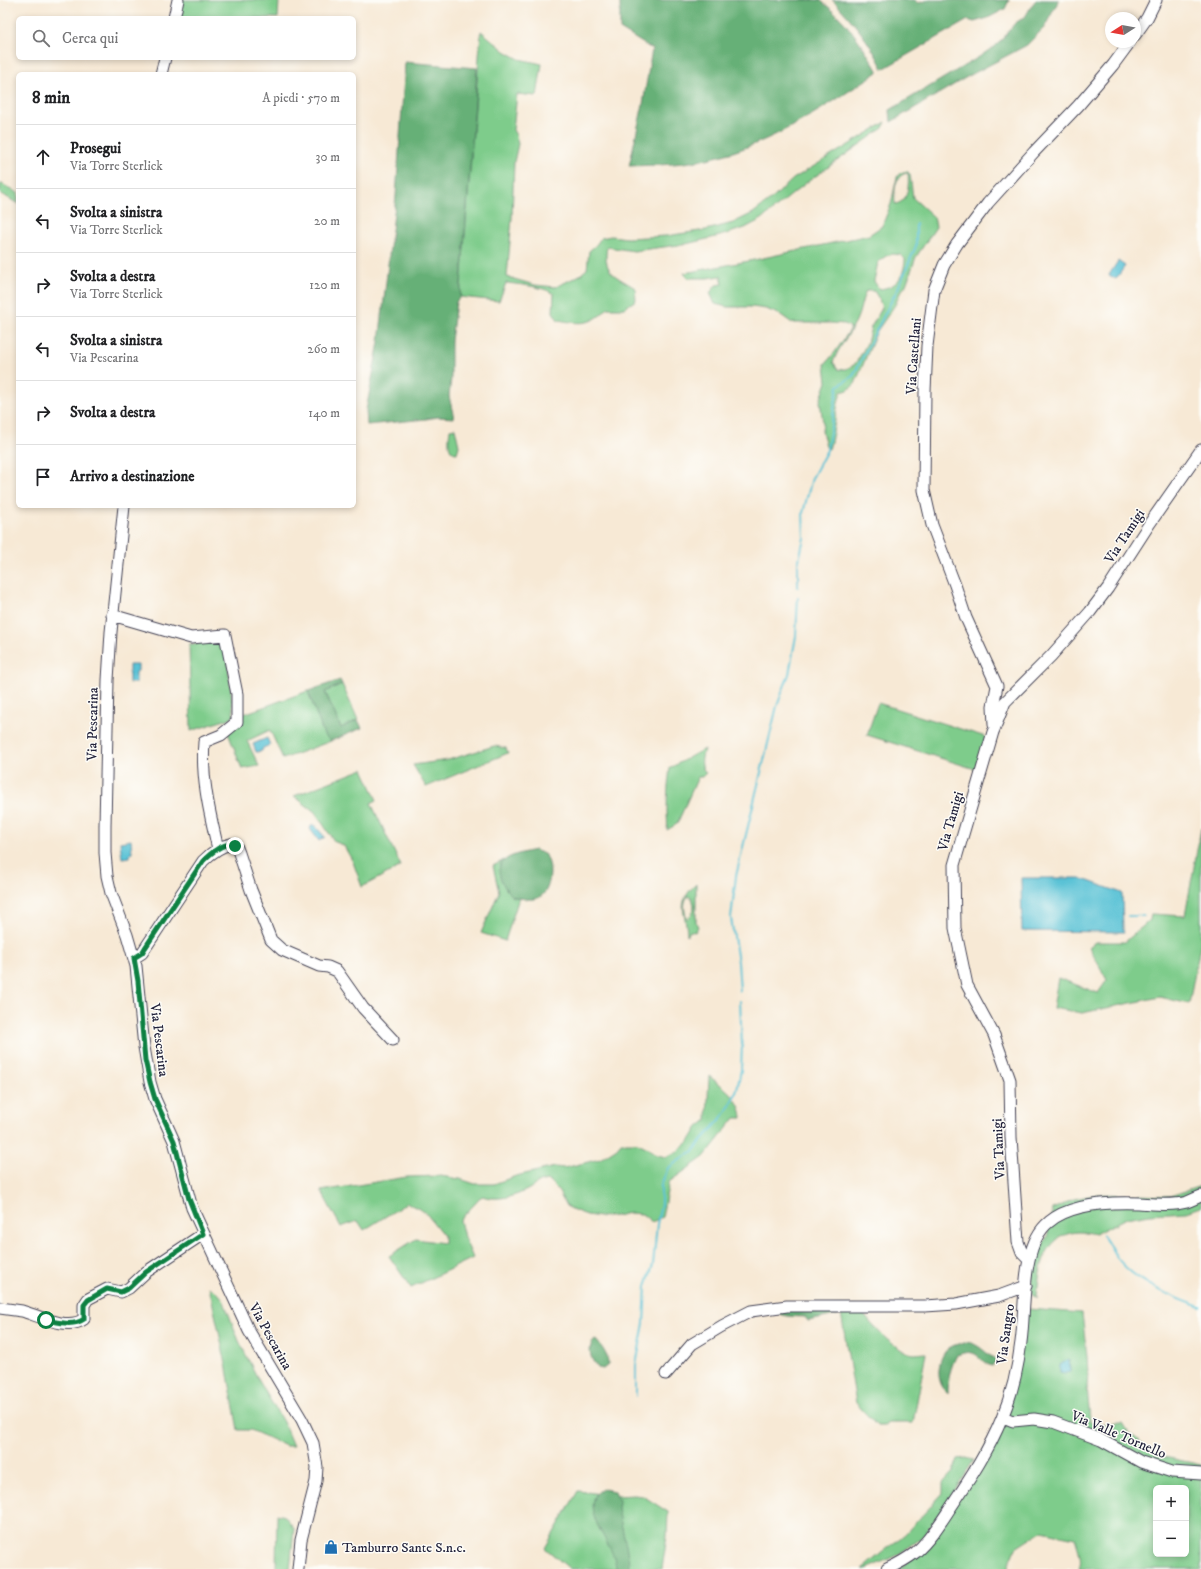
<!DOCTYPE html>
<html lang="it">
<meta charset="utf-8">
<style>
body{margin:0;font-family:"IM FELL DW Pica",serif;background:#f6f6f6;color:#202124}
.controls{position:absolute;right:12px;bottom:12px;display:grid;overflow:hidden;border-radius:6px;box-shadow:0 2px 6px #0003}
.controls button{width:36px;height:36px;display:grid;place-items:center;padding:0;border:0;border-bottom:1px solid #e0e0e0;background:#fff;color:#202124;font:20px sans-serif}
.compass{position:absolute;left:1105px;top:12px;width:36px;height:36px;border-radius:50%;background:#fff;box-shadow:0 2px 6px #0003;rotate:259deg}
.stop{position:absolute;width:12px;height:12px;margin:-9px;border:3px solid #0b8043;border-radius:50%;background:#fff}
.stop.end{background:#0b8043;border-color:#fff;box-shadow:0 1px 4px #0008}
.list{margin:0;padding:0;list-style:none}
h2{display:flex;justify-content:space-between;align-items:center;height:52px;margin:0;padding:0 16px;font-size:17px}
h2 small{font-size:13px;font-weight:400;color:#757577}
.list li{display:grid;grid-template-columns:26px 1fr auto;gap:12px;align-items:center;box-sizing:border-box;height:64px;padding:0 16px;border-top:1px solid #e0e0e0}
.list b{display:block;font-size:15px;white-space:nowrap}
.list p{margin:0;font-size:13px;white-space:nowrap;color:#757577}
.list em{font-size:13px;font-style:normal;color:#757577}
.icon{flex:none;width:22px;height:22px;fill:none;stroke:currentColor;stroke-width:2;stroke-linecap:round;stroke-linejoin:round}
.map{position:relative;flex:none;width:1201px;height:1569px;overflow:hidden}
.search{position:absolute;background:#fff;box-shadow:0 2px 6px #0003;left:16px;top:16px;width:340px;height:44px;display:flex;align-items:center;gap:10px;box-sizing:border-box;padding:0 14px;border-radius:6px;color:#757577;font-size:15px}
.panel{position:absolute;background:#fff;box-shadow:0 2px 6px #0003;left:16px;top:72px;width:340px;height:436px;border-radius:6px}
.map>svg:first-child{display:block}
.green{fill:#7ecc8b;stroke:#507763;fill-rule:evenodd}
.forest{fill:#66b077;stroke:#446959}
.water{fill:#5ac2d6;stroke:#3e7288}
.lines{fill:none;stroke-linecap:round;stroke-linejoin:round}
.stream{stroke:#5ac2d6;stroke-width:2}
.minor-casing{stroke:#424052;stroke-width:13}
.minor{stroke:#fff;stroke-width:11}
.route{stroke:#0b8043;stroke-width:5}
.labels{text-anchor:middle;stroke-width:3;stroke-linejoin:round;paint-order:stroke}
.street-label{font-size:14px;fill:#22223b;stroke:#fdfcf7}
.poi-label{font-size:14px;fill:#22223b;stroke:#fdfcf7;text-anchor:start}
</style>
<div class="map">
<svg width="1201" height="1569" viewBox="0 0 1201 1569">
<rect width="100%" height="100%" fill="#fdfcf7"/>
<filter id="ink" filterUnits="userSpaceOnUse"><feTurbulence type="fractalNoise" baseFrequency=".025" numOctaves="2"/><feDisplacementMap in="SourceGraphic" scale="8" xChannelSelector="R" yChannelSelector="G"/><feConvolveMatrix kernelMatrix="1 2 1 2 8 2 1 2 1" color-interpolation-filters="sRGB"/></filter>
<filter id="wash" filterUnits="userSpaceOnUse"><feTurbulence type="fractalNoise" baseFrequency=".012" numOctaves="4" result="noise"/><feDisplacementMap in="SourceGraphic" scale="16" xChannelSelector="R" yChannelSelector="G"/><feGaussianBlur stdDeviation="0.9" result="paint"/><feColorMatrix in="noise" values="0 0 0 0 0 0 0 0 0 0 0 0 0 0 0 0 0 1.4 0 .05"/><feComposite in="paint" operator="in"/></filter>
<g filter="url(#wash)">
<rect width="100%" height="100%" fill="#f7e9d5"/>
<path class="green" d="M 182,0 L 279,0 L 278,18 L 178,18 Z
M 481,31 L 505,51 L 519,59 L 542,64 L 537,96 L 517,94 L 513,130 L 516,135 L 518,144 L 514,162 L 512,218 L 507,277 L 535,285 L 556,287 L 580,275 L 587,269 L 589,251 L 596,245 L 601,238 L 611,236 L 627,238 L 666,236 L 706,230 L 733,223 L 753,213 L 773,198 L 793,179 L 886,122 L 883,128 L 806,183 L 762,219 L 745,228 L 720,236 L 686,244 L 634,251 L 607,247 C 602,274 617,276 635,288 L 636,300 L 624,308 L 608,308 C 591,326 581,324 558,320 L 553,312 L 554,294 C 546,287 517,284 506,283 L 499,301 L 460,297 Z
M 907,171 L 910,174 L 913,198 L 934,217 L 936,227 L 916,257 L 906,285 L 900,293 L 895,305 L 877,331 L 855,384 L 848,390 L 841,392 C 835,411 835,430 829,449 L 826,447 L 822,431 L 823,423 L 820,401 L 827,382 L 825,364 L 835,352 L 850,330 L 850,327 L 845,324 L 831,323 L 792,323 L 781,315 L 766,309 L 752,307 L 727,307 L 715,304 L 710,293 L 716,285 L 723,284 L 721,276 L 707,278 L 688,278 L 684,273 L 754,260 L 869,235 L 882,226 L 891,204 L 897,177 L 900,173 ZM 908,173 C 909,185 909,202 895,204 C 894,193 894,174 908,173 ZM 893,254 L 901,255 L 905,259 C 904,277 897,287 879,289 L 874,281 L 878,262 L 886,256 ZM 866,291 L 874,291 L 879,299 L 882,308 L 871,327 L 867,343 L 859,358 L 854,365 L 846,369 L 839,370 L 833,362 C 839,347 849,335 856,321 C 861,311 861,300 866,291 Z
M 0,183 L 18,193 L 18,204 L 0,193 Z
M 455,428 L 459,446 L 457,453 C 446,453 449,437 450,429 Z
M 223,639 L 227,656 L 234,717 L 191,731 L 189,644 L 196,644 Z
M 342,684 L 358,720 L 341,728 L 325,691 Z
M 308,691 L 324,734 L 331,741 L 283,759 L 270,730 L 247,741 L 259,766 L 242,769 L 228,733 L 241,715 Z
M 878,703 L 986,737 L 975,769 L 867,735 Z
M 494,746 L 506,748 L 508,753 L 426,787 L 413,765 L 448,760 Z
M 704,749 C 702,758 699,765 706,773 L 702,777 L 698,777 L 677,824 L 667,830 C 668,823 667,818 667,811 C 667,797 668,782 670,768 Z
M 363,769 L 377,800 L 371,803 L 401,866 L 362,887 L 353,862 L 344,846 L 334,841 L 315,812 L 294,796 Z
M 1201,828 L 1201,941 L 1189,1004 L 1160,997 L 1082,1013 L 1053,1008 L 1058,978 L 1098,993 L 1107,980 L 1089,947 L 1095,942 L 1125,942 L 1150,920 L 1151,914 L 1185,916 Z
M 504,860 L 500,866 L 511,896 L 519,898 L 505,941 L 481,933 L 499,892 L 493,866 Z
M 696,884 L 696,922 L 698,927 L 695,932 L 690,931 L 687,936 C 687,912 674,905 696,884 ZM 688,896 L 692,898 C 695,907 695,913 687,919 C 684,911 683,902 688,896 Z
M 709,1076 C 723,1087 741,1098 742,1118 L 735,1118 L 704,1157 L 669,1182 L 662,1217 L 652,1222 L 642,1214 L 629,1213 L 616,1216 L 600,1217 L 587,1215 L 576,1211 L 566,1206 L 558,1190 L 548,1180 C 535,1182 538,1184 529,1189 C 515,1197 497,1201 482,1196 L 460,1220 L 464,1237 L 473,1258 L 411,1288 L 389,1256 L 416,1239 L 444,1243 L 444,1236 L 425,1212 L 407,1203 L 364,1230 L 358,1221 L 341,1227 L 321,1191 L 407,1177 L 440,1176 L 460,1179 L 475,1184 L 494,1184 L 516,1176 L 555,1167 L 564,1168 L 600,1159 L 617,1148 L 621,1143 L 638,1143 L 646,1147 L 657,1155 L 666,1157 L 678,1151 L 689,1142 L 698,1127 L 707,1120 Z
M 1201,1186 L 1201,1207 L 1187,1212 L 1150,1214 L 1126,1218 L 1095,1234 C 1049,1223 1039,1261 1037,1298 L 1031,1291 L 1033,1263 L 1038,1251 L 1047,1237 L 1053,1209 L 1074,1199 L 1098,1194 L 1170,1196 Z
M 209,1287 L 217,1292 L 223,1299 L 239,1341 L 258,1379 L 283,1422 L 293,1446 L 286,1446 L 251,1430 L 238,1430 L 226,1364 Z
M 840,1307 L 858,1307 C 869,1322 894,1352 914,1354 C 917,1354 922,1353 926,1353 L 913,1423 L 889,1423 L 885,1426 L 877,1426 L 856,1403 Z
M 1028,1309 L 1082,1313 L 1087,1357 L 1088,1373 L 1087,1386 L 1090,1421 L 1096,1424 L 1123,1423 L 1130,1434 L 1160,1456 L 1201,1465 L 1201,1569 L 1079,1569 C 1083,1559 1078,1548 1075,1538 L 1042,1531 L 1016,1548 L 1007,1569 L 897,1569 L 913,1559 L 1006,1415 ZM 1156,1488 L 1186,1488 L 1186,1554 L 1156,1554 Z
M 966,1458 L 974,1460 L 933,1523 L 919,1540 L 896,1556 L 866,1569 L 862,1569 L 905,1534 L 943,1493 L 943,1483 L 953,1472 L 958,1459 Z
M 578,1491 L 617,1496 L 634,1495 L 643,1496 L 668,1512 L 667,1536 L 662,1569 L 570,1569 L 545,1548 Z
M 277,1514 L 285,1516 L 294,1528 L 290,1569 L 276,1569 Z"/>
<path class="forest" d="M 620,0 L 820,0 C 845,19 863,44 878,72 C 825,107 773,144 711,158 C 684,165 656,165 629,166 L 643,104 L 652,49 L 620,29 Z
M 832,0 L 915,0 L 918,3 L 929,0 L 1009,0 L 1005,9 L 988,18 L 974,22 L 968,20 L 883,69 C 871,44 852,19 832,0 Z
M 1036,0 L 1059,0 L 1044,28 L 1027,45 L 967,77 L 891,122 L 890,110 L 979,57 L 999,43 L 1015,23 L 1025,17 L 1032,5 Z
M 405,62 L 477,68 L 475,103 L 460,297 L 456,302 L 451,341 L 451,379 L 449,396 L 454,418 L 438,417 L 426,419 L 367,425 L 366,410 L 379,342 L 396,196 Z
M 340,680 L 342,684 L 325,692 L 341,728 L 358,720 L 362,728 L 331,741 L 324,735 L 308,691 Z
M 535,850 C 539,852 544,853 546,856 C 553,866 551,893 538,898 C 530,901 519,898 511,896 C 486,863 504,856 535,850 Z
M 840,1307 L 841,1314 L 808,1321 L 805,1317 C 796,1316 782,1318 775,1311 Z
M 596,1340 C 602,1347 609,1356 608,1365 L 603,1369 L 598,1368 C 591,1360 588,1352 592,1342 Z
M 964,1342 C 979,1342 985,1354 997,1360 L 993,1366 C 978,1364 981,1346 957,1355 C 950,1368 948,1379 948,1393 C 946,1391 943,1388 942,1386 C 936,1375 939,1355 949,1348 C 953,1345 959,1344 964,1342 Z
M 605,1488 L 615,1492 L 619,1501 L 618,1509 L 627,1550 L 629,1563 L 628,1569 L 615,1569 L 616,1567 C 615,1564 615,1559 613,1555 C 606,1537 575,1500 605,1488 Z"/>
<path class="water" d="M 1118,261 L 1125,266 L 1116,279 L 1109,275 Z
M 129,665 L 138,665 L 138,671 L 136,672 L 136,683 L 129,683 Z
M 267,738 L 270,745 L 263,748 L 262,751 L 256,752 L 253,744 Z
M 314,825 L 325,837 L 319,841 L 310,829 L 311,826 Z
M 131,840 L 132,853 L 130,854 L 130,857 L 122,858 L 120,842 Z
M 1021,878 L 1080,878 L 1122,893 L 1123,929 L 1124,932 L 1022,931 Z
M 1069,1359 L 1070,1372 L 1066,1373 L 1060,1372 L 1060,1365 Z"/>
<g class="lines">
<path class="stream" d="M 798,587 L 798,564 L 804,538 L 803,513 L 812,478 L 827,450 L 838,386 L 853,376 L 899,286 L 916,246 L 916,224
M 1128,916 L 1137,916
M 1140,916 L 1144,916
M 740,991 L 738,962 L 731,918 L 736,876 L 777,706 L 789,674 L 796,636 L 798,598
M 1103,1235 C 1109,1242 1112,1251 1118,1259 C 1136,1282 1174,1298 1201,1307
M 636,1396 L 636,1365 L 644,1323 L 646,1286 L 653,1265 L 657,1224 L 661,1204 L 661,1185 L 668,1168 L 693,1151 L 724,1115 L 732,1102 L 737,1090 L 741,1070 L 742,1045 L 740,1001"/>
</g>
</g>
<g filter="url(#ink)">
<g class="lines">
<defs>
<path id="minor" d="M 174,18 L 178,0
M 1135,35 L 1147,18 L 1156,0
M 161,74 L 165,58
M 124,506 L 111,632 L 108,680 L 105,826 L 105,853 L 107,876 L 111,893 L 127,935 L 136,966 L 144,1047 L 150,1082 L 155,1099 L 174,1141 L 192,1208 L 249,1331 L 302,1420 L 313,1443 L 317,1467 L 316,1481 L 301,1540 L 298,1569
M 112,615 L 191,638 L 225,635 L 237,694 L 237,722 L 221,735 L 204,742 C 201,779 210,814 218,849
M 994,725 L 993,706 L 997,686 L 966,618 L 955,585 L 932,525 L 924,490 L 925,391 L 927,346 L 934,290 L 944,265 L 957,244 L 988,203 L 1034,152 L 1078,106 L 1113,65 L 1130,42
M 134,958 L 142,953 L 203,861 C 211,853 220,846 231,844 L 237,848 L 239,853 L 251,890 L 271,940 L 282,950 L 319,966 L 328,967 L 337,971 L 363,1008 L 393,1040
M 1028,1259 L 1022,1253 L 1018,1242 L 1011,1137 L 1010,1080 L 994,1035 L 967,985 L 955,928 L 954,865 L 993,732 L 1005,702 L 1051,656 L 1090,612 L 1108,588 L 1150,523 L 1201,450
M 0,1308 C 7,1309 15,1310 22,1311 C 39,1316 68,1331 84,1319 L 84,1305 L 88,1299 L 107,1289 L 121,1292 L 129,1288 L 146,1272 L 203,1234
M 666,1374 L 692,1344 L 722,1326 L 751,1311 L 787,1306 L 925,1306 L 956,1304 L 999,1296 L 1026,1286
M 1003,1417 L 1013,1421 L 1034,1419 L 1053,1422 L 1101,1440 L 1141,1462 L 1172,1472 L 1201,1474
M 887,1569 C 898,1564 907,1559 916,1552 C 930,1540 941,1522 951,1507 C 970,1479 989,1450 1002,1418 C 1012,1394 1018,1368 1021,1342 C 1026,1308 1020,1245 1049,1222 C 1071,1203 1112,1202 1139,1203 C 1155,1204 1172,1206 1187,1202 C 1192,1200 1196,1198 1201,1196"/>
</defs>
<use href="#minor" class="minor-casing"/>
<use href="#minor" class="minor"/>
</g>
</g>
<g class="lines" filter="url(#ink)">
<path class="route" d="M 46,1320 C 58,1322 73,1327 84,1319 L 84,1305 L 88,1300 L 107,1289 L 121,1292 L 129,1288 L 146,1272 L 203,1234 L 189,1199 L 174,1141 L 155,1099 L 150,1082 L 145,1060 L 138,981 L 134,958 L 142,953 L 145,948 L 203,861 C 210,854 225,840 235,846"/>
</g>
<defs>
<symbol id="shop-bare" viewBox="-9 -9 18 18"><path d="M-5-2.5h2.3a2.7 3.5 0 0 1 5.4 0H5L5.5 6h-11ZM-1.5-2.5h3a1.5 2.3 0 0 0-3 0Z" fill="#1f6fb2" stroke="#fdfcf7" stroke-width="2.5" paint-order="stroke"/></symbol>
</defs>
<g fill-rule="evenodd">
<use href="#shop-bare" x="321" y="1537" width="20" height="20"/>
</g>
<g class="labels">
<g class="street-label">
<text transform="translate(913 356) rotate(-86)" y="5">Via Castellani</text>
<text transform="translate(1124 536) rotate(-57)" y="5">Via Tamigi</text>
<text transform="translate(92 724) rotate(-89)" y="5">Via Pescarina</text>
<text transform="translate(950 821) rotate(-74)" y="5">Via Tamigi</text>
<text transform="translate(160 1040) rotate(83)" y="5">Via Pescarina</text>
<text transform="translate(998 1149) rotate(-93)" y="5">Via Tamigi</text>
<text transform="translate(1005 1334) rotate(-82)" y="5">Via Sangro</text>
<text transform="translate(271 1336) rotate(61)" y="5">Via Pescarina</text>
<text transform="translate(1119 1434) rotate(23)" y="5">Via Valle Tornello</text>
</g>
<g class="poi-label">
<text x="342" y="1552">Tamburro Sante S.n.c.</text>
</g>
</g>
</svg>
<div class="controls">
<button>+</button>
<button>−</button>
</div>
<svg class="compass" viewBox="-18 -18 36 36"><path d="M0-13l5 13h-10z" fill="#e53935"/><path d="M0 13l5-13h-10z" fill="#757577"/></svg>
<div class="stop" style="left:46px;top:1320px"></div>
<div class="stop end" style="left:235px;top:846px"></div>
<div class="search"><svg class="icon" aria-label="search" viewBox="0 0 24 24"><circle cx="10" cy="10" r="6"/><path d="M15 15l6 6"/></svg>Cerca qui</div>
<section class="panel">
<h2>8 min<small>A piedi · 570 m</small></h2>
<ul class="list">
<li><svg class="icon" aria-label="ahead" viewBox="0 0 24 24"><path d="M12 20V5M6 11l6-6 6 6"/></svg><div><b>Prosegui</b><p>Via Torre Sterlick</p></div><em>30 m</em></li>
<li><svg class="icon" aria-label="left" viewBox="0 0 24 24"><path d="M17 20v-9H6M10 6l-5 5 5 5"/></svg><div><b>Svolta a sinistra</b><p>Via Torre Sterlick</p></div><em>20 m</em></li>
<li><svg class="icon" aria-label="right" viewBox="0 0 24 24"><path d="M7 20v-9h11M14 6l5 5-5 5"/></svg><div><b>Svolta a destra</b><p>Via Torre Sterlick</p></div><em>120 m</em></li>
<li><svg class="icon" aria-label="left" viewBox="0 0 24 24"><path d="M17 20v-9H6M10 6l-5 5 5 5"/></svg><div><b>Svolta a sinistra</b><p>Via Pescarina</p></div><em>260 m</em></li>
<li><svg class="icon" aria-label="right" viewBox="0 0 24 24"><path d="M7 20v-9h11M14 6l5 5-5 5"/></svg><div><b>Svolta a destra</b></div><em>140 m</em></li>
<li><svg class="icon" aria-label="arrive" viewBox="0 0 24 24"><path d="M6 21V4h12l-3 4 3 4H6"/></svg><div><b>Arrivo a destinazione</b></div></li>
</ul>
</section>
</div>
